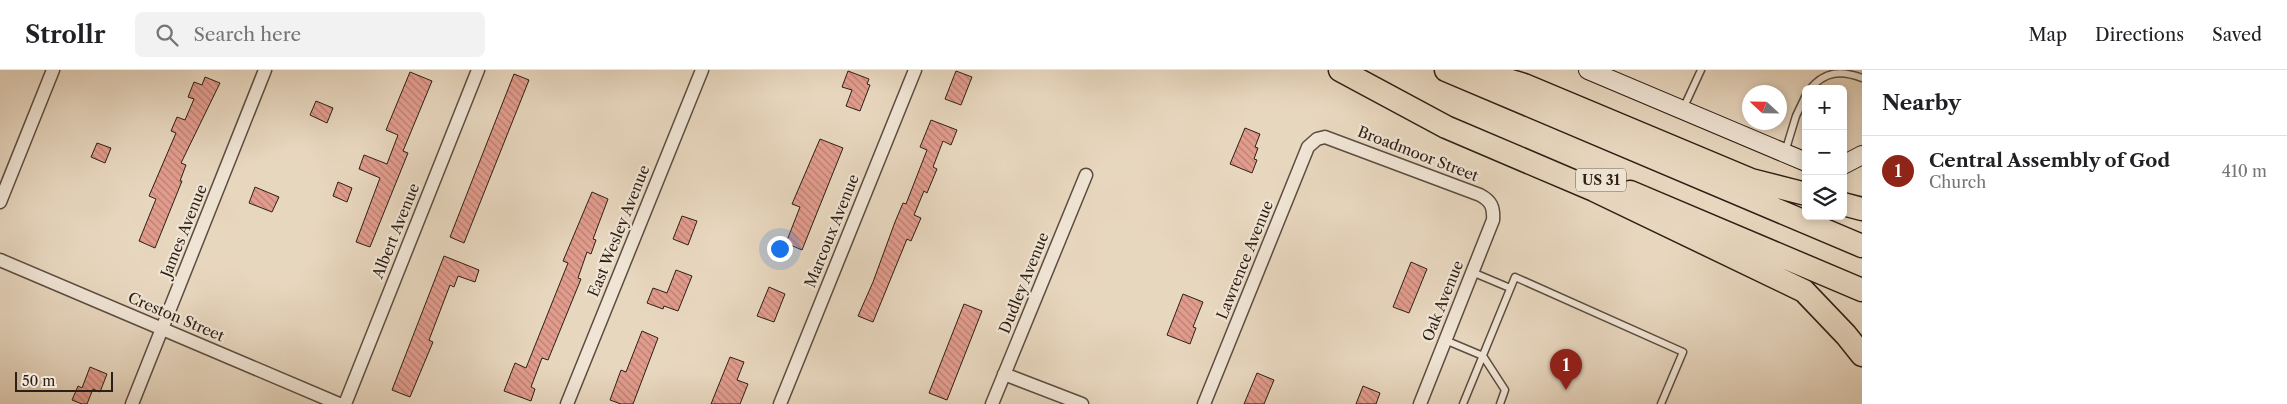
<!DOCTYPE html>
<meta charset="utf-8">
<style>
body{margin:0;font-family:"Libre Caslon Text",serif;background:#f2f2f2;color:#202124}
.controls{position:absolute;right:15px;top:15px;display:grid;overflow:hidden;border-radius:8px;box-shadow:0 2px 8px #0003}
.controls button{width:45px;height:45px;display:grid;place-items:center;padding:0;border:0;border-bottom:1px solid #e0e0e0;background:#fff;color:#202124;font:25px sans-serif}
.compass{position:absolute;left:1742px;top:15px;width:45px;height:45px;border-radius:50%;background:#fff;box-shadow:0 2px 8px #0003;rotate:292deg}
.scale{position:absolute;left:15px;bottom:12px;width:98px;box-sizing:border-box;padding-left:5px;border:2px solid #2d1f15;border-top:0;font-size:14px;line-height:18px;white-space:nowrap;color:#2d1f15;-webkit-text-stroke:4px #f0e5d5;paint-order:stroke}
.you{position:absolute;left:779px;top:178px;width:18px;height:18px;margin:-12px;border:4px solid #fff;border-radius:50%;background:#1a73e8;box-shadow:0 0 0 8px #1a73e833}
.badge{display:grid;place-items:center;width:32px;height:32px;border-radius:50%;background:#8f2418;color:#fff;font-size:16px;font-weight:700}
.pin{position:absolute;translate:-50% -41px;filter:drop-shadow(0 1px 2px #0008)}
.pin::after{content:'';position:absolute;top:26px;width:18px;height:15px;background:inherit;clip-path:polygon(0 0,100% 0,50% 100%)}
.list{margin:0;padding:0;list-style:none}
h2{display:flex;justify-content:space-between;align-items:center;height:65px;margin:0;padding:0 20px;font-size:21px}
h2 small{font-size:16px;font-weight:400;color:#757577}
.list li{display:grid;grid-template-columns:32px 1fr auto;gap:15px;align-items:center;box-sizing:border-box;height:70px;padding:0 20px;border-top:1px solid #e0e0e0}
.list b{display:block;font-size:19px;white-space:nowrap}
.list p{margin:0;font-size:16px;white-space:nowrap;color:#757577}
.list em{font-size:16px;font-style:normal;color:#757577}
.icon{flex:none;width:28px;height:28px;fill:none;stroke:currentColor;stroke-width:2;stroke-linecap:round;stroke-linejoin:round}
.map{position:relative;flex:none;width:1862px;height:334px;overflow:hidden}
header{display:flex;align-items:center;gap:30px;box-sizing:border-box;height:70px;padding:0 25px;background:#fff;border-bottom:1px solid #e0e0e0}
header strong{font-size:24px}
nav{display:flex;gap:28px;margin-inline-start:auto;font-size:18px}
.search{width:350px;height:45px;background:#f2f2f2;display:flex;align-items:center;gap:12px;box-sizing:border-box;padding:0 18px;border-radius:8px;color:#757577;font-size:19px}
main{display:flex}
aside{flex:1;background:#fff}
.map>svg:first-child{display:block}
.building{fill:url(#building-back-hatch);stroke:#2d1f15}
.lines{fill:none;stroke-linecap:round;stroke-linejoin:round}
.lane-casing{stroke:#5c4d40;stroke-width:9}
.street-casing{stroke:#5c4d40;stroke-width:15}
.secondary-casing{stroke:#2d1f15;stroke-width:20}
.highway-casing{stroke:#2d1f15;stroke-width:25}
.lane{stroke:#f0e5d5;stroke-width:6}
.street{stroke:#f0e5d5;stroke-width:12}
.secondary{stroke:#f0e5d5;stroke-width:18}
.highway{stroke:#e8d7bf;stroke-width:22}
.labels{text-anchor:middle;stroke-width:4.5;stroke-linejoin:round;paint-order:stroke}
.shield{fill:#f0e5d5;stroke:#685a4f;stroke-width:1}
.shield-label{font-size:14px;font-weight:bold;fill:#2d1f15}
.street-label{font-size:15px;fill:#2d1f15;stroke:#f0e5d5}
</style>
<header>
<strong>Strollr</strong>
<div class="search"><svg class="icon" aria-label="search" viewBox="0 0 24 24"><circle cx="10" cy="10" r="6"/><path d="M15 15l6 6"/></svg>Search here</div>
<nav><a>Map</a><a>Directions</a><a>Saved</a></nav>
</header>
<main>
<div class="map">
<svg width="1862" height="334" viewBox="0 0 1862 334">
<defs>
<pattern id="building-back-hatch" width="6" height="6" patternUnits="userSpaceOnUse" patternTransform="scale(1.25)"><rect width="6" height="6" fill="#e29c8d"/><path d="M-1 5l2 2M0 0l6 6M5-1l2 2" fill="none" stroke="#b87f72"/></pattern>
</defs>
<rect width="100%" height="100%" fill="#e8d7bf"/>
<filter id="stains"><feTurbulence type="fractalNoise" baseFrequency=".004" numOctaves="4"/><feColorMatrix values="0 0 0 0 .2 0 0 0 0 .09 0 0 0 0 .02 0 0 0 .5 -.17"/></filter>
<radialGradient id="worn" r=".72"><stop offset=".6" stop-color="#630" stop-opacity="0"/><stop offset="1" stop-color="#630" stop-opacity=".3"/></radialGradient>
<path class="building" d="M 848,1 L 869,9 L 867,14 L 870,15 L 860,41 L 846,36 L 852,20 L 842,17 Z
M 956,1 L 972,7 L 961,35 L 945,29 Z
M 410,2 L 432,11 L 403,81 L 408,83 L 370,177 L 356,172 L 380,108 L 359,99 L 364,85 L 387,94 L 398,65 L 386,60 Z
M 514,4 L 529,10 L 464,173 L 450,167 Z
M 205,7 L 220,13 L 181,93 L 186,95 L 180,111 L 182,111 L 155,178 L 139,171 L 156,129 L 149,126 L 176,63 L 171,61 L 177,47 L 185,50 L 194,29 L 188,27 L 194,12 L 202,15 Z
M 316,31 L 333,38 L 327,53 L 310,45 Z
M 931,50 L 957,60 L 951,75 L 943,71 L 933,97 L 937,99 L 927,123 L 924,121 L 914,145 L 921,148 L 911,171 L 907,169 L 873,252 L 858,246 L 873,212 L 895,152 L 903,133 L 906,134 L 927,80 L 920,77 Z
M 1245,58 L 1260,64 L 1255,77 L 1258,78 L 1254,89 L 1257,90 L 1252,103 L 1230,94 Z
M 820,69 L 843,78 L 802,180 L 786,173 L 800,137 L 792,134 Z
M 97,73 L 111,78 L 105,93 L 91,87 Z
M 338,112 L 352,118 L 347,132 L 333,126 Z
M 255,117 L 279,127 L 272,142 L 249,133 Z
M 592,122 L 608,129 L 593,169 L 596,170 L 591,184 L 587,182 L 578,208 L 581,209 L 548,290 L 542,288 L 531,317 L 535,319 L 531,331 L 504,321 L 515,293 L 526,298 L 568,193 L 563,191 Z
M 682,146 L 697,151 L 688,175 L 673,169 Z
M 444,186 L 479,200 L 475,212 L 458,206 L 454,217 L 450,215 L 429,270 L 433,272 L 410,327 L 392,320 Z
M 1411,192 L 1427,199 L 1409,243 L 1393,237 Z
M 676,200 L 692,206 L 678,241 L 664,236 L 663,239 L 647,233 L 653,218 L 667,223 Z
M 769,217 L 785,224 L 774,252 L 757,246 Z
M 1183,224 L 1203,232 L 1193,257 L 1196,258 L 1190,274 L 1167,265 Z
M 964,234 L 982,241 L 947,330 L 929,323 Z
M 642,261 L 658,268 L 633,334 L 621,334 L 610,330 L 621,300 L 626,302 Z
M 730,287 L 744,292 L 737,310 L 748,314 L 740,334 L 711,334 Z
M 90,297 L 107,304 L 100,322 L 93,319 L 87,334 L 82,334 L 72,330 L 78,316 L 82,318 Z
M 1257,303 L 1274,310 L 1264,334 L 1244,334 Z
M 1363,316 L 1380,323 L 1376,334 L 1356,334 Z"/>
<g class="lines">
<defs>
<path id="lane" d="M 1810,19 C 1825,1 1841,0 1862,8
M 1683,39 L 1701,0
M 1785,82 L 1796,46 L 1806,25
M 1472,202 L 1510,218
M 1445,270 L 1483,286 L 1505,320 L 1500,334
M 1463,334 L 1515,207 L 1683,282 L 1661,334"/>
<path id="street" d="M 0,132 L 53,0
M 0,190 L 339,334
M 1004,304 L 1082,334
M 132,334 L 265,0
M 345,334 L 478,0
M 567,334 L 702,0
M 780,334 L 915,0
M 992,334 L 1086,105
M 1204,334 L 1308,77 L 1317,69 L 1325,67 L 1480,125 C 1491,131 1494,137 1493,150 L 1420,334"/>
<path id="secondary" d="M 1588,0 L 1806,92
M 1843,95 L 1862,85"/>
<path id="highway" d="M 1340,0 L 1446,57 L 1594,120 L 1804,221 L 1846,265 L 1862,285
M 1446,0 L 1862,176
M 1485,3 L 1524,15 L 1751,110 L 1806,124
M 1630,122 L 1862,220
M 1843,134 L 1862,139"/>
</defs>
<use href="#lane" class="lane-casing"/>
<use href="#street" class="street-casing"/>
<use href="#secondary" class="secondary-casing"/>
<use href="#highway" class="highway-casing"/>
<use href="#lane" class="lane"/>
<use href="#street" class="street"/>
<use href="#secondary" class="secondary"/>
<use href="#highway" class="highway"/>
</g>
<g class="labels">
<rect class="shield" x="1576" y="98.5" width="50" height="23" rx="4"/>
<g class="shield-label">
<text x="1601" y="115">US 31</text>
</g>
<g class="street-label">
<text transform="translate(1418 84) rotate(21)" y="5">Broadmoor Street</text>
<text transform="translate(184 161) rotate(-68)" y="5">James Avenue</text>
<text transform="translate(396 161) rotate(-68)" y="5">Albert Avenue</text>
<text transform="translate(619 161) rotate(-68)" y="5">East Wesley Avenue</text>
<text transform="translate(832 161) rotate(-68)" y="5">Marcoux Avenue</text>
<text transform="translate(1245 190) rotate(-68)" y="5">Lawrence Avenue</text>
<text transform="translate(1024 213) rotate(-68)" y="5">Dudley Avenue</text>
<text transform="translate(1443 231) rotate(-68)" y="5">Oak Avenue</text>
<text transform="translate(176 247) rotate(23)" y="5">Creston Street</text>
</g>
</g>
<rect width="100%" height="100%" filter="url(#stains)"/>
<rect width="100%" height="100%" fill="url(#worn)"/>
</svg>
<div class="controls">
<button>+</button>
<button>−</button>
<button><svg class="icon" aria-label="layers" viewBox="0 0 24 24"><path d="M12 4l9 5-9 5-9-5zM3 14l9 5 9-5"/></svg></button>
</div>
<svg class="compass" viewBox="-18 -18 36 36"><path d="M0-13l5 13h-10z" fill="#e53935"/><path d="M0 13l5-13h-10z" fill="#757577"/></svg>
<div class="scale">50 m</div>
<div class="you"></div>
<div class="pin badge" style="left:1566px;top:320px">1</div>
</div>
<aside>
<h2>Nearby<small></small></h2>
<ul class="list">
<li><span class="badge">1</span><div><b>Central Assembly of God</b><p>Church</p></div><em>410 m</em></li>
</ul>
</aside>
</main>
